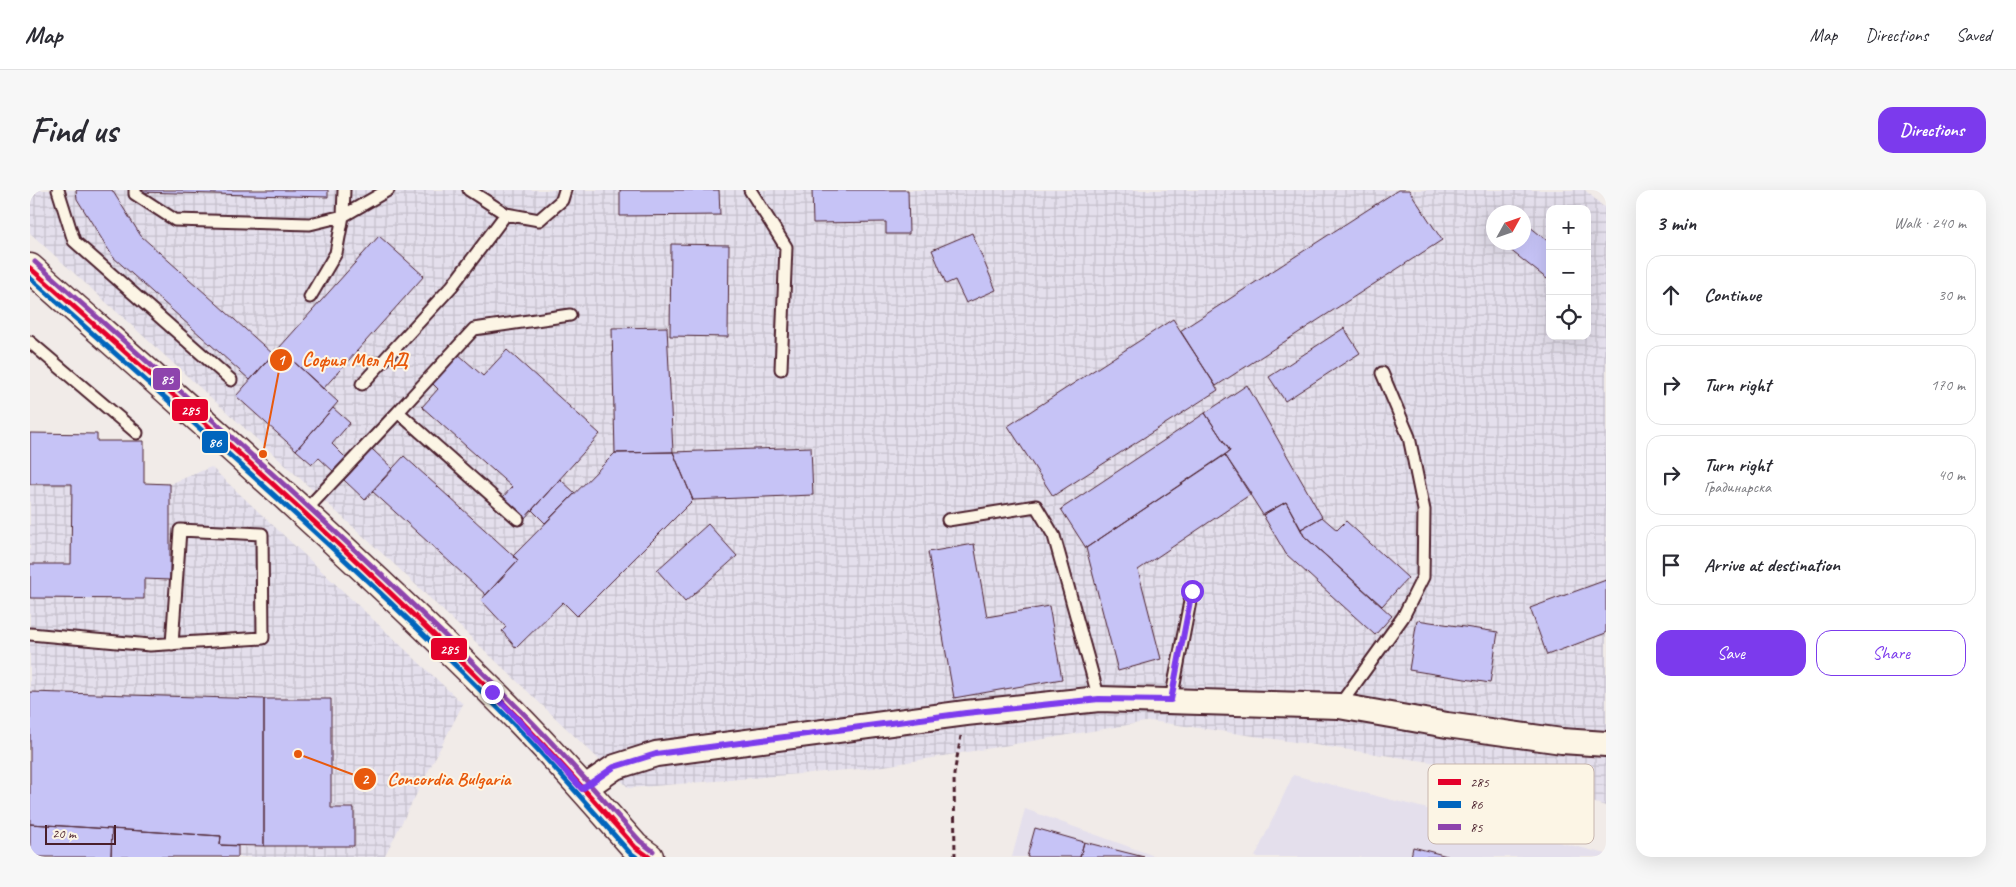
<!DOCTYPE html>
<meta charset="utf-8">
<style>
body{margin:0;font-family:Caveat,sans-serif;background:#f7f7f7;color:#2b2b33}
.controls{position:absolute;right:15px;top:15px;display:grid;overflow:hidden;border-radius:10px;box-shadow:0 5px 20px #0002}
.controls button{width:45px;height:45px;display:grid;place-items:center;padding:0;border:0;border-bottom:1px solid #e1e1e2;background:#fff;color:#2b2b33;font:25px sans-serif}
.compass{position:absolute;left:1456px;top:15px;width:45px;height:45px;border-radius:50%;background:#fff;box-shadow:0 5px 20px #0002;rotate:50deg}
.scale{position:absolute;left:15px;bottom:12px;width:71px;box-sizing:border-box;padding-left:5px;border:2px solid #4a1f2b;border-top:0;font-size:14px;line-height:18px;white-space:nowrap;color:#4a1f2b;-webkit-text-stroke:4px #fcf5e5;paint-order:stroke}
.stop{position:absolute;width:15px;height:15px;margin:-11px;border:4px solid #7c3aed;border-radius:50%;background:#fff}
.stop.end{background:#7c3aed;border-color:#fff;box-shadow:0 1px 5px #0008}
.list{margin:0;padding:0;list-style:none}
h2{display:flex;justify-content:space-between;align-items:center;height:65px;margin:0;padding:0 20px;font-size:21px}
h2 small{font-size:16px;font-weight:400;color:#7c7c81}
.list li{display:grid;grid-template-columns:32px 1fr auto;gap:15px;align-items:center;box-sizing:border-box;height:80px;margin:0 10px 10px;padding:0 10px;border:1px solid #e1e1e2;border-radius:15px}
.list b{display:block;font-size:19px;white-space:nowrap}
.list p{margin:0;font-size:16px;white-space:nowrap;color:#7c7c81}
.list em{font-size:16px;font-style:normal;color:#7c7c81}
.actions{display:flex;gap:10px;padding:15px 20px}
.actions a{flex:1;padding:11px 0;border:1px solid #7c3aed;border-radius:15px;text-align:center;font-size:18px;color:#7c3aed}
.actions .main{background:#7c3aed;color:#fff}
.icon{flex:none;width:28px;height:28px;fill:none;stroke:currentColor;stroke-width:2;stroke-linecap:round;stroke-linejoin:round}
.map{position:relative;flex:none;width:1576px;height:667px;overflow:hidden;border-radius:15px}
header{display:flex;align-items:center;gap:30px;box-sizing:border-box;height:70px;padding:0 25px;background:#fff;border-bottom:1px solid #e1e1e2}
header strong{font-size:24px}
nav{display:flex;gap:28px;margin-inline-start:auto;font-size:18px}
.intro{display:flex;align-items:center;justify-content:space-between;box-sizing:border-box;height:120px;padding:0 30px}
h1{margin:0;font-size:35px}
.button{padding:12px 22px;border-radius:15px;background:#7c3aed;color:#fff;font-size:18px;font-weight:700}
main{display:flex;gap:30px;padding:0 30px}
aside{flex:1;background:#fff;border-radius:15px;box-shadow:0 5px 20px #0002}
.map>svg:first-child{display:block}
.built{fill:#e4dfec}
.industrial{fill:url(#industrial-grid);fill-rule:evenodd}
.building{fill:#c6c3f6;stroke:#4a1f2b}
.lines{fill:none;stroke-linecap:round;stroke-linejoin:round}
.service-casing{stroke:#4a1f2b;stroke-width:15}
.minor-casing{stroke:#4a1f2b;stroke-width:28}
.tertiary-casing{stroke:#4a1f2b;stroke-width:31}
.path{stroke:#4a1f2b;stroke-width:3;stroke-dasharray:5 4;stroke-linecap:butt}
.service{stroke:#fcf5e5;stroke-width:11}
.minor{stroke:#fcf5e5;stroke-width:24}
.tertiary{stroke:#fcf5e5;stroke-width:28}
.bus-1-casing{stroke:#fcf5e5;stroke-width:9}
.bus-2-casing{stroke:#fcf5e5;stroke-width:9}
.bus-3-casing{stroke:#fcf5e5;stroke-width:9}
.bus-1{stroke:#e4002b;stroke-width:5}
.bus-2{stroke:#0065bd;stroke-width:5}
.bus-3{stroke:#8e44ad;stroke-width:5}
.route{stroke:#7c3aed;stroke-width:6}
.key{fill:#fcf5e5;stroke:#c7b5ad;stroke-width:1}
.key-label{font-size:14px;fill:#4a1f2b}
.leader{fill:none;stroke:#e8590c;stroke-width:2}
.callout-dot{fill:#e8590c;stroke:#fcf5e5;stroke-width:2}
.mark-label{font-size:15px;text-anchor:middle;font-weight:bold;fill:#fff}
.callout-label{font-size:19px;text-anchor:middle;font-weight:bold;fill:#e8590c;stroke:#fcf5e5;stroke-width:4;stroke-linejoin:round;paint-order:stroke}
.line-badge{stroke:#fcf5e5;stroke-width:2}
.badge-label{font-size:14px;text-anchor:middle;font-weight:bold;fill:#fff}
</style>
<header>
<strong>Map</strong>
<nav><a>Map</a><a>Directions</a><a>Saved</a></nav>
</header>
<div class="intro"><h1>Find us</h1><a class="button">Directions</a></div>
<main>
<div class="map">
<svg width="1576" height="667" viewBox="0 0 1576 667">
<defs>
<pattern id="industrial-grid" width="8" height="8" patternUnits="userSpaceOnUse" patternTransform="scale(1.25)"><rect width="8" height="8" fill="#e4dfec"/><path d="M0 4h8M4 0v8" fill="none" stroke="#c5bfcb"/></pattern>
</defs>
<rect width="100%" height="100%" fill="#f1ebe8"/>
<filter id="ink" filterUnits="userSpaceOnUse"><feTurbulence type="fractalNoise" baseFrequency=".02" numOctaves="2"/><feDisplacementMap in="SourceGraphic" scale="10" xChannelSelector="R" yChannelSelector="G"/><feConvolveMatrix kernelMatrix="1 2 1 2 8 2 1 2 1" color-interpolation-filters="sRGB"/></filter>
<g filter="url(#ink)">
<path class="built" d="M 1263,585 L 1576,664 L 1576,667 L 1225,667 Z
M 995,619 L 1127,667 L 982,667 Z"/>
<path class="industrial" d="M 0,0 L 1555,0 L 1576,19 L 1576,616 L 1435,577 L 1121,531 L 842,578 L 599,598 L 365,375 L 0,43 ZM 1520,19 L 1557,19 L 1557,146 L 1520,146 ZM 1464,22 L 1494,22 L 1494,52 L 1464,52 Z
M 0,243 L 67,244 L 68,251 L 114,251 L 114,293 L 140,294 L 181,277 L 433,514 L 354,667 L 0,667 Z"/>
<path class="building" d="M 46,0 L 82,0 L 111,46 L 243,164 L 220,190 L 83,67 L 47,9 Z
M 108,0 L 298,0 L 298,7 L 108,2 Z
M 590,0 L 689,0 L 690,25 L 590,26 Z
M 782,0 L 878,0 L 879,44 L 856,44 L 856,32 L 783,33 Z
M 1368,0 L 1379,0 L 1412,50 L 1186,196 L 1150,141 Z
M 1494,32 L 1520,53 L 1520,85 L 1517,89 L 1470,52 L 1494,52 Z
M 942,43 L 966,100 L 936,113 L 925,90 L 916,94 L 902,60 Z
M 349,46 L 394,86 L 293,199 L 249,158 Z
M 641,54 L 699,55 L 698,147 L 640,146 Z
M 1143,129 L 1188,200 L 1023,306 L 978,236 Z
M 637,137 L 643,262 L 585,263 L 582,138 Z
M 1314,138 L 1330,163 L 1255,211 L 1239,187 Z
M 249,158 L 308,212 L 266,260 L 206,206 Z
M 477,160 L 570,244 L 494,329 L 472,308 L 482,297 L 392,217 L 408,199 L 401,192 L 427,163 L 453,186 Z
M 1217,195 L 1292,327 L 1271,339 L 1256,312 L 1233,325 L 1195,265 L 1200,261 L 1175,223 Z
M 303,218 L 320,233 L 302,254 L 317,269 L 304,282 L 289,268 L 282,274 L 266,260 Z
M 1175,223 L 1200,261 L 1056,358 L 1031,319 Z
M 0,243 L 67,244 L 67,251 L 114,251 L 114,293 L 140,294 L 140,390 L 114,389 L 114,409 L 0,408 L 0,374 L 41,374 L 42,294 L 0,294 Z
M 781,257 L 783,305 L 663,310 L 643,262 Z
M 342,259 L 363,279 L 335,310 L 314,290 Z
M 643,262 L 663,310 L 547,426 L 533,412 L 486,458 L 472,441 L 476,437 L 451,410 L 488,370 L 483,366 L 585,263 Z
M 1195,265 L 1221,304 L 1108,380 L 1131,469 L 1088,481 L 1056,358 Z
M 374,266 L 488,370 L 456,405 L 342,301 Z
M 530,289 L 545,303 L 515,333 L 502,320 Z
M 1256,312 L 1274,346 L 1362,426 L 1345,445 L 1256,364 L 1233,325 Z
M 1292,327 L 1307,340 L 1316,331 L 1378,388 L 1352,416 L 1274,346 L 1271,339 Z
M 678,334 L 707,366 L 655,412 L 627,380 Z
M 944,354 L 957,427 L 1019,416 L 1032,489 L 924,508 L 898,362 Z
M 1576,390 L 1576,443 L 1517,465 L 1500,418 Z
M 1387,430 L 1468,442 L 1460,493 L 1379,480 Z
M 0,502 L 234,509 L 234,656 L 190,655 L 191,646 L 0,634 Z
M 234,509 L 301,509 L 301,618 L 324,618 L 324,656 L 234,656 Z
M 0,634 L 82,639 L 81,667 L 0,667 Z
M 1005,638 L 1054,652 L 1050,667 L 997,667 Z
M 82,639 L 191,646 L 190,655 L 208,656 L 208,667 L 81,667 Z
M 1054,652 L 1114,667 L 1050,667 Z
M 1383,657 L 1421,667 L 1381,667 Z"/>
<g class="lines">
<defs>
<path id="service" d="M 28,0 L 44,51 L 201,190
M 105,0 L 105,4 L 145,30 L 280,34 L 313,26 L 358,0
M 439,0 L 476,24 L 509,30 L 532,10 L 535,0
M 720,0 L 756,57 L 751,179
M 280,107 L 306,63 L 313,26 L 314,0
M 0,152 L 107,243
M 332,194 L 422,96 L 476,24
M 368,222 L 444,139 L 540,125
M 274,322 L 368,222 L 488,329
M 918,330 L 1006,316 L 1024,346 L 1069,509
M 0,444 L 120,455 L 233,448 L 232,344 L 150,340 L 142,454
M 1141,510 L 1162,401
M 1309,516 L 1373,427 L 1393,387 L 1394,320 L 1379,247 L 1352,183"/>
<path id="minor" d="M 553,599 L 585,577 L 626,564 L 936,523 L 1069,509 L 1309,516 L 1417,535 L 1532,551 L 1576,554"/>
<path id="tertiary" d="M 0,78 C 156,217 314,354 462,502 C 512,551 558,604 605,657 L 619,667"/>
</defs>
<use href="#service" class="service-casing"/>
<use href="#minor" class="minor-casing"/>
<use href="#tertiary" class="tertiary-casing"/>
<path class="path" d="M 925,667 L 924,584 L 931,546"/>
<use href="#service" class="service"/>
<use href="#minor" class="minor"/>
<use href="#tertiary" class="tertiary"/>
<defs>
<path id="bus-1" d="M 0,78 C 163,222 327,365 480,520 C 524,564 564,611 605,657 L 619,667"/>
<path id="bus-2" d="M 0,88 C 161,231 325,372 476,526 C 519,570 559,616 599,662 L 606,667"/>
<path id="bus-3" d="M 5,72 C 168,217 332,360 485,515 C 529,558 569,605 610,651 L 623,661"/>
</defs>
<use href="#bus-1" class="bus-1-casing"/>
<use href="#bus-2" class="bus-2-casing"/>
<use href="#bus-3" class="bus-3-casing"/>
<use href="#bus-1" class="bus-1"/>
<use href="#bus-2" class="bus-2"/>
<use href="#bus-3" class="bus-3"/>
</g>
</g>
<g class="lines" filter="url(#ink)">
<path class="route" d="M 462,502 L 552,599 L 584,577 L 626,564 L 936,523 L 1069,509 L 1141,510 L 1162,401"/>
</g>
<rect x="1398" y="574" width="166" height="80" rx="8" class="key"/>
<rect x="1408" y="589" width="23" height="6" fill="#e4002b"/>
<rect x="1408" y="611" width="23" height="7" fill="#0065bd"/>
<rect x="1408" y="634" width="23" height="6" fill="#8e44ad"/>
<g class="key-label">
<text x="1440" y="597">285</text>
<text x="1440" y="619">86</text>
<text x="1440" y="642">85</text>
</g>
<path class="leader" d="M233 264L251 170M268 564L335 589"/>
<g class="callout-dot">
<circle cx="233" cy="264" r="5"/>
<circle cx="268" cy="564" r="5"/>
<circle cx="251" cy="170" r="12"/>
<circle cx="335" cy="589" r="12"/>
</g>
<g class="mark-label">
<text x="251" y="175">1</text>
<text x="335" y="594">2</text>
</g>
<g class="callout-label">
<text x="325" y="176">София Мел АД</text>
<text x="419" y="595">Concordia Bulgaria</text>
</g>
<g class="line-badge">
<rect x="122" y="177" width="29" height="24" rx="5" fill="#8e44ad"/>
<rect x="141" y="208" width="38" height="24" rx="5" fill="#e4002b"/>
<rect x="171" y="240" width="28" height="24" rx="5" fill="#0065bd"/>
<rect x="400" y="447" width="38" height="24" rx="5" fill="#e4002b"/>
</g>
<g class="badge-label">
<text x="137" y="194">85</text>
<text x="160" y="225">285</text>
<text x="185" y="257">86</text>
<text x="419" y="464">285</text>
</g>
</svg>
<div class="controls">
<button>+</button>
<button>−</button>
<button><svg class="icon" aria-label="locate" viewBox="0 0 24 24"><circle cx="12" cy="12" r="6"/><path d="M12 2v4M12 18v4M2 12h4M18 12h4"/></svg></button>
</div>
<svg class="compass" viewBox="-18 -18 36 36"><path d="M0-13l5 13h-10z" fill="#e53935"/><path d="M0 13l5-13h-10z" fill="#7c7c81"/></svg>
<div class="scale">20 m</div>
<div class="stop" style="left:1162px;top:401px"></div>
<div class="stop end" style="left:462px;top:502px"></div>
</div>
<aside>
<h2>3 min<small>Walk · 240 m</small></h2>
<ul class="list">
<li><svg class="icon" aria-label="ahead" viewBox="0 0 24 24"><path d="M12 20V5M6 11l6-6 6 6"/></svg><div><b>Continue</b></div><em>30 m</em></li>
<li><svg class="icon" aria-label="right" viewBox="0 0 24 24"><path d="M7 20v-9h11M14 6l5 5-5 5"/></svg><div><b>Turn right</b></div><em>170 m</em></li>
<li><svg class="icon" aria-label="right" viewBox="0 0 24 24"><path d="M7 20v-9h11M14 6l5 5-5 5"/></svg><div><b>Turn right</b><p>Градинарска</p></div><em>40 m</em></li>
<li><svg class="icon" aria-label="arrive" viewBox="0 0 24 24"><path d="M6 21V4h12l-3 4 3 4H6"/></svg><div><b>Arrive at destination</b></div></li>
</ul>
<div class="actions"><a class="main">Save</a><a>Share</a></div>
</aside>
</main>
